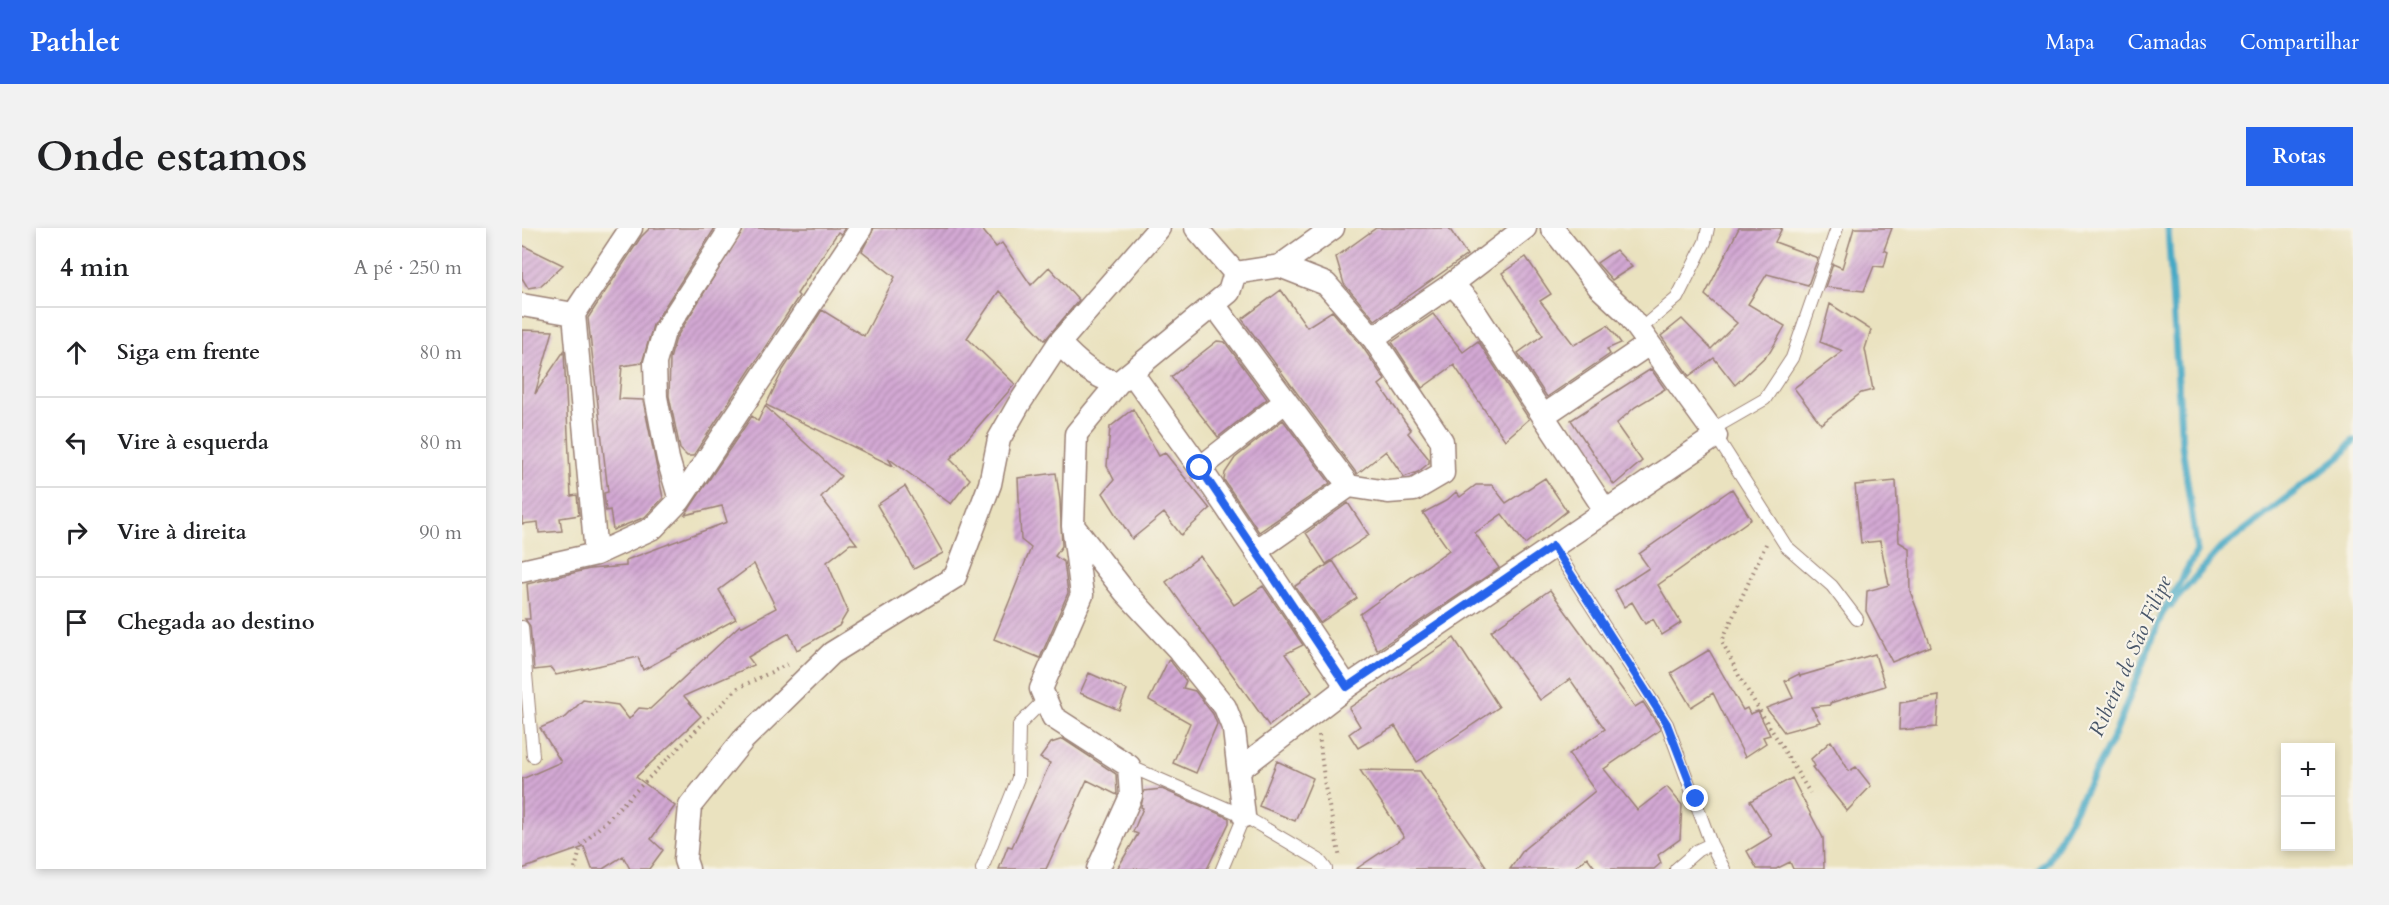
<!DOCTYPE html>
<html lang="pt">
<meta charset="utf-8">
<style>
body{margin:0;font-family:Cardo,serif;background:#f2f2f2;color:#202124}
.controls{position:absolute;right:18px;bottom:18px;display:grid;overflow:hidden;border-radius:0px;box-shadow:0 3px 9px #0003}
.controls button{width:54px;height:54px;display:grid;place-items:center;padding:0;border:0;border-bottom:2px solid #e0e0e0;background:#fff;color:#202124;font:30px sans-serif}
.stop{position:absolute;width:18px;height:18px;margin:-14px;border:4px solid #2563eb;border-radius:50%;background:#fff}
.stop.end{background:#2563eb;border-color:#fff;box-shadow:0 2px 6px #0008}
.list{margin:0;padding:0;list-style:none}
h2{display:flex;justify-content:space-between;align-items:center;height:78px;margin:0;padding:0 24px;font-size:26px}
h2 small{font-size:20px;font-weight:400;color:#757577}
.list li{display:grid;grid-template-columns:39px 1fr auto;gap:18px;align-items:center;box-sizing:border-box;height:90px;padding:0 24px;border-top:2px solid #e0e0e0}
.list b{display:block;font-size:22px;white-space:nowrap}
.list em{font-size:20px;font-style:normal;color:#757577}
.icon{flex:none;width:33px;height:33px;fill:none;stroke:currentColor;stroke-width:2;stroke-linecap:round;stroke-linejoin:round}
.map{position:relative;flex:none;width:1831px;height:641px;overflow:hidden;border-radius:0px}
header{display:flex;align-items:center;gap:36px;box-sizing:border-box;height:84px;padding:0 30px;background:#2563eb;color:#fff}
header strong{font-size:28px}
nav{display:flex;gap:33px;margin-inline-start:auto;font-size:21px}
.intro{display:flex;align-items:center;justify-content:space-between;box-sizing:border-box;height:144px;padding:0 36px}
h1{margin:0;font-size:42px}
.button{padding:15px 27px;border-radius:0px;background:#2563eb;color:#fff;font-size:21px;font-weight:700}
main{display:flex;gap:36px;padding:0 36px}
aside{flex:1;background:#fff;border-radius:0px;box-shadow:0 3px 9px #0003}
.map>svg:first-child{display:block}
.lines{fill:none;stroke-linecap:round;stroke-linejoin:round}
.stream{stroke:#46a9c5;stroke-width:7}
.building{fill:url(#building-hatch)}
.lane-casing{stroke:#9a8075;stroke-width:14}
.street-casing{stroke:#9a8075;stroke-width:25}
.path{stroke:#9a8075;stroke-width:4;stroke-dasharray:1.5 4.5;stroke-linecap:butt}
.lane{stroke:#fff;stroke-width:12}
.street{stroke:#fff;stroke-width:22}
.route{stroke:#2563eb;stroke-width:8}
.labels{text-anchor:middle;stroke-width:4.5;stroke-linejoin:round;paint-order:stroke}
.water-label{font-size:21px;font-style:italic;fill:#485669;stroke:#f7f3e8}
</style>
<header>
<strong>Pathlet</strong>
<nav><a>Mapa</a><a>Camadas</a><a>Compartilhar</a></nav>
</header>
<div class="intro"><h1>Onde estamos</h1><a class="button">Rotas</a></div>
<main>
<aside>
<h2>4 min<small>A pé · 250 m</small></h2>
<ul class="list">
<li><svg class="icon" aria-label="ahead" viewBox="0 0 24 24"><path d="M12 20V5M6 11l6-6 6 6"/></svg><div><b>Siga em frente</b></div><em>80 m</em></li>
<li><svg class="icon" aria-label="left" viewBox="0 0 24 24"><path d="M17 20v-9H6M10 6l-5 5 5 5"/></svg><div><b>Vire à esquerda</b></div><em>80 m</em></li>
<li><svg class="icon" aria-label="right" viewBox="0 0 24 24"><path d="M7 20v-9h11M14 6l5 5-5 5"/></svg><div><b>Vire à direita</b></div><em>90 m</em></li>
<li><svg class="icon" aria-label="arrive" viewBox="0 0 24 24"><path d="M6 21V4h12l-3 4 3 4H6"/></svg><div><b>Chegada ao destino</b></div></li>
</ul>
</aside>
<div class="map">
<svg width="1831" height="641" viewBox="0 0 1831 641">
<defs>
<pattern id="building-hatch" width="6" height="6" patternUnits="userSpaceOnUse" patternTransform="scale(1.5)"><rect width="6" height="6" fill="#d3a9d4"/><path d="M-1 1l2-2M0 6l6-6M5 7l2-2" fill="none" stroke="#ad89ac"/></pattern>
</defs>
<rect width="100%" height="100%" fill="#f7f3e8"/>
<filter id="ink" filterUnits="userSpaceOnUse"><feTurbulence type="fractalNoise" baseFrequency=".0167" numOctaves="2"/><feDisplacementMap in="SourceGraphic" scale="12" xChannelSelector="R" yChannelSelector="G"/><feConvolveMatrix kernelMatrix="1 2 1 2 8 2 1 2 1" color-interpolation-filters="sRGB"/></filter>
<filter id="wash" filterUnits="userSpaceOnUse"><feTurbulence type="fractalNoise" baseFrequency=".008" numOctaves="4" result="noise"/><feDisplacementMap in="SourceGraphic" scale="24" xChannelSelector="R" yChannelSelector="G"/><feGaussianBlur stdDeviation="1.35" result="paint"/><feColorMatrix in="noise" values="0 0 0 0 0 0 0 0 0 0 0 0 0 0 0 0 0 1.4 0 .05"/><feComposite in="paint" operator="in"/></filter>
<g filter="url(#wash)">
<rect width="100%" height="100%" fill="#eae2bf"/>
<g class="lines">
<path class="stream" d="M 1649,377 L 1697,322 L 1819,228 L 1831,213
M 1518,641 L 1526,633 L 1593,506 L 1639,388 L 1675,323 L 1660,217 L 1646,0"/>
</g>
<g id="blocks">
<path class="building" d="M 128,0 L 193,0 L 131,97 L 120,135 L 100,138 L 97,171 L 121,172 L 141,270 L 123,289 L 91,302 L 88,282 L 84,283 L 82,265 L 86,264 L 66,90 L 119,9 Z
M 222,0 L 323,0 L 319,6 L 316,4 L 275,66 L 277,68 L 171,228 L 165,228 L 158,221 L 147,168 L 148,131 L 154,110 Z
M 352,0 L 459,0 L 474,19 L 480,15 L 509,57 L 527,39 L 557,72 L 523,112 L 477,63 L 445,110 L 493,156 L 428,231 L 448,251 L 429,276 L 366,230 L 371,238 L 244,177 L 261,142 L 300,82 L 342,108 L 373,49 L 340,23 Z
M 854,0 L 927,0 L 945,27 L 853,92 L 822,56 L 814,29 Z
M 1217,0 L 1260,0 L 1253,14 L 1296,30 L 1286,57 L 1245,46 L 1226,76 L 1263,98 L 1248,124 L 1213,157 L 1192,130 L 1167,148 L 1139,108 L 1160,91 L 1189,121 L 1215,95 L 1183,67 Z
M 1332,0 L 1370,0 L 1362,22 L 1366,24 L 1362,39 L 1352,38 L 1342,63 L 1303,59 L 1311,36 L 1320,40 Z
M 0,17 L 41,37 L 18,58 L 6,60 L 0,50 Z
M 1094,22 L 1110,39 L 1090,52 L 1075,35 Z
M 1004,29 L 1029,66 L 1018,73 L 1052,117 L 1086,97 L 1099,115 L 1085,121 L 1088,126 L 1025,169 L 996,125 L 1021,107 L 980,45 Z
M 759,62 L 785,99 L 810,83 L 840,118 L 863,152 L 857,157 L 889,202 L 886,205 L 907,231 L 907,235 L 896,244 L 882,249 L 864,223 L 835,246 L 720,91 Z
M 1308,76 L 1349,102 L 1343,121 L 1351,162 L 1339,165 L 1299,196 L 1272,160 L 1321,123 L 1298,114 Z
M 911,86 L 941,124 L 956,113 L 1007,191 L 983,212 L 932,137 L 900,160 L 870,114 Z
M 0,102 L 31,103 L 13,166 L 42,123 L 49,268 L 55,267 L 57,287 L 38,290 L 40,303 L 17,305 L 16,294 L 0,296 Z
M 695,113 L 703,114 L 745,171 L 696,209 L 649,149 Z
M 1129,141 L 1143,161 L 1113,179 L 1094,196 L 1120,233 L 1092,257 L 1049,192 Z
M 243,178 L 319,248 L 299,269 L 335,316 L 328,316 L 305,334 L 326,383 L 317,398 L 275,422 L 267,405 L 226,429 L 232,437 L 162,468 L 179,488 L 114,549 L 153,578 L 129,611 L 141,622 L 127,641 L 108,641 L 101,628 L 81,641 L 70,641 L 62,619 L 0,641 L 0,551 L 39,534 L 18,500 L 44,489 L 61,472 L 96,477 L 107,491 L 117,480 L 128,481 L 218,397 L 219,399 L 254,380 L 232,336 L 197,362 L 214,391 L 121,442 L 116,429 L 34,447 L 29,440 L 12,442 L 8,398 L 3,391 L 8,391 L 5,356 L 68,341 L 104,338 L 104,332 L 205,294 L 200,278 L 163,287 L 230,188 L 236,193 Z
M 611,181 L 637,228 L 643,225 L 688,281 L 659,307 L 642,285 L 610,311 L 581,265 L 592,252 L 585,238 L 588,199 Z
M 761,192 L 808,255 L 737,304 L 702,252 L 703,245 L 713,230 Z
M 534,245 L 538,272 L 540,318 L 533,328 L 542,334 L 546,365 L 518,430 L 472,411 L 509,320 L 499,312 L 496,250 Z
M 1023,250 L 1045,283 L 1003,316 L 980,286 L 953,305 L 977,340 L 855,422 L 838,386 L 927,322 L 901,285 L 924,273 L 934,264 L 938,269 L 954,257 L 970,257 L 984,275 Z
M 1374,253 L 1377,314 L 1387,320 L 1388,363 L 1409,418 L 1370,434 L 1344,383 L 1345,363 L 1367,357 L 1358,313 L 1339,315 L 1333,257 Z
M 383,258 L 421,325 L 392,341 L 355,277 Z
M 1210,261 L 1229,291 L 1136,357 L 1159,395 L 1140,407 L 1131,391 L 1123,396 L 1110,374 L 1102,379 L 1093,362 L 1127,340 L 1117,326 Z
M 826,275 L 847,307 L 804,336 L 784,305 Z
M 678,328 L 712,377 L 741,358 L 781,417 L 763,426 L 790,464 L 747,498 L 644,354 Z
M 811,333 L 835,370 L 798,395 L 773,358 Z
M 1028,362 L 1113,479 L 1121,474 L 1138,500 L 1138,502 L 1082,541 L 1115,582 L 1145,559 L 1160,577 L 1158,611 L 1136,627 L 1139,635 L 1132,641 L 1074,641 L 1065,629 L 1051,641 L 988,641 L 1002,621 L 1073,563 L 1047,526 L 1083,501 L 1048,451 L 1018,472 L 969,403 Z
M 932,410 L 977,479 L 895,534 L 873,498 L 836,520 L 827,506 L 838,498 L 827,480 Z
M 1187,422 L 1221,482 L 1225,480 L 1228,486 L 1236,483 L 1248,507 L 1241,509 L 1244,515 L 1223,529 L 1191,465 L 1169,479 L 1149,445 Z
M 1353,426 L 1363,458 L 1308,475 L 1308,477 L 1289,479 L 1298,494 L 1262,504 L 1244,480 L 1271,470 L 1263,453 L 1277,446 L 1278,448 Z
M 647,431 L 664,453 L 661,460 L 673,463 L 691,486 L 695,496 L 674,545 L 651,535 L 668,495 L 627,472 Z
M 567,445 L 605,462 L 597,482 L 558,465 Z
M 1417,468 L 1415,499 L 1377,502 L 1378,475 Z
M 541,511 L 594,546 L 595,567 L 565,552 L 524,641 L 477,641 L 486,618 L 490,619 L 528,535 L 518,530 L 529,515 Z
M 1309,513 L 1327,543 L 1334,539 L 1349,558 L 1325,583 L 1290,539 L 1293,538 L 1289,531 Z
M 755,533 L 791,550 L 773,593 L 737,578 Z
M 838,542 L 898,543 L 966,641 L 834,641 L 882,609 Z
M 1270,550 L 1301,610 L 1302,641 L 1271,641 L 1268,634 L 1254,641 L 1235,641 L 1225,623 L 1250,608 L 1228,573 Z
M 640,561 L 707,590 L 707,595 L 685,641 L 595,641 L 616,606 L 611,604 L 621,580 L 619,579 L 622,563 Z"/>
</g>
</g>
<g filter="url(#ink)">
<use href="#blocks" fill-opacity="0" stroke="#9a8075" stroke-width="1.5"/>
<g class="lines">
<defs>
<path id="lane" d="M 1117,102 L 1155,70 L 1183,14 L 1186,0
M 1189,202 L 1243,171 L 1270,130 L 1315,0
M 1194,208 L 1264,318 L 1310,358 L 1335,391
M 1031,318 L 1145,496 L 1189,616
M 0,399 L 11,528
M 607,538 L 722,588 L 797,632 L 804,641
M 460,641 L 496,550 L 497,497 L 523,471
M 700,641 L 722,588
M 1154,641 L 1176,622 L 1189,616 L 1202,641"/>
<path id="street" d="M 758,38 L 811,0
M 713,45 L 758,38 L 804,56 L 851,110 L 930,56 L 945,72 L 1083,282
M 930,56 L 1003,0
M 0,77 L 52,86
M 693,78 L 827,258
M 537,115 C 555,134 571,149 596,155
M 610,145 L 678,240 L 825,459 L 1194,208 L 1105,85 L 1077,59 L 1030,0
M 1021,188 L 1127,116
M 678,240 L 764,173
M 158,272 L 146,231 L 134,169 L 133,135 L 142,104 L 209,0
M 552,299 L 603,364 L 656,421 L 703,479 L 712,502 L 722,588
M 734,323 L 827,258 L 866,264 L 892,262 L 921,245 L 920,213 L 851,110
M 74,326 L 52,86 L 109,0
M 0,343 L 74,326 L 131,300 L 158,272 L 339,0
M 718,541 L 825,459
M 166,641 L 163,632 L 168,578 L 221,512 L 310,425 L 433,349 L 468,256 L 477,211 L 497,176 L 537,115 L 637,0
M 576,641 L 609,568 L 607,538 L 531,489 L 519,461 L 560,367 L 551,298 L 554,206 L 596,155 L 707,64 L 713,45 L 674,0"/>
</defs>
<use href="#lane" class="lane-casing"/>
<use href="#street" class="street-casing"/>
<path class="path" d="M 1244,316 L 1200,413 L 1218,450 L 1288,565
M 797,507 L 803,559 L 818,630
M 53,641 L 59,618 L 216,460 L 266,436"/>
<use href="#lane" class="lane"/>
<use href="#street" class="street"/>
</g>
</g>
<g class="lines" filter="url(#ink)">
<path class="route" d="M 678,240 L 825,459 L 1031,318 L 1145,496 L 1174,571"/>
</g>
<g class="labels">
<g class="water-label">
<text transform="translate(1608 428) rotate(-66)" y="7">Ribeira de São Filipe</text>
</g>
</g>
</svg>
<div class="controls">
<button>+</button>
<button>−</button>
</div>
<div class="stop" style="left:678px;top:240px"></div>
<div class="stop end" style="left:1174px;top:571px"></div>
</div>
</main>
